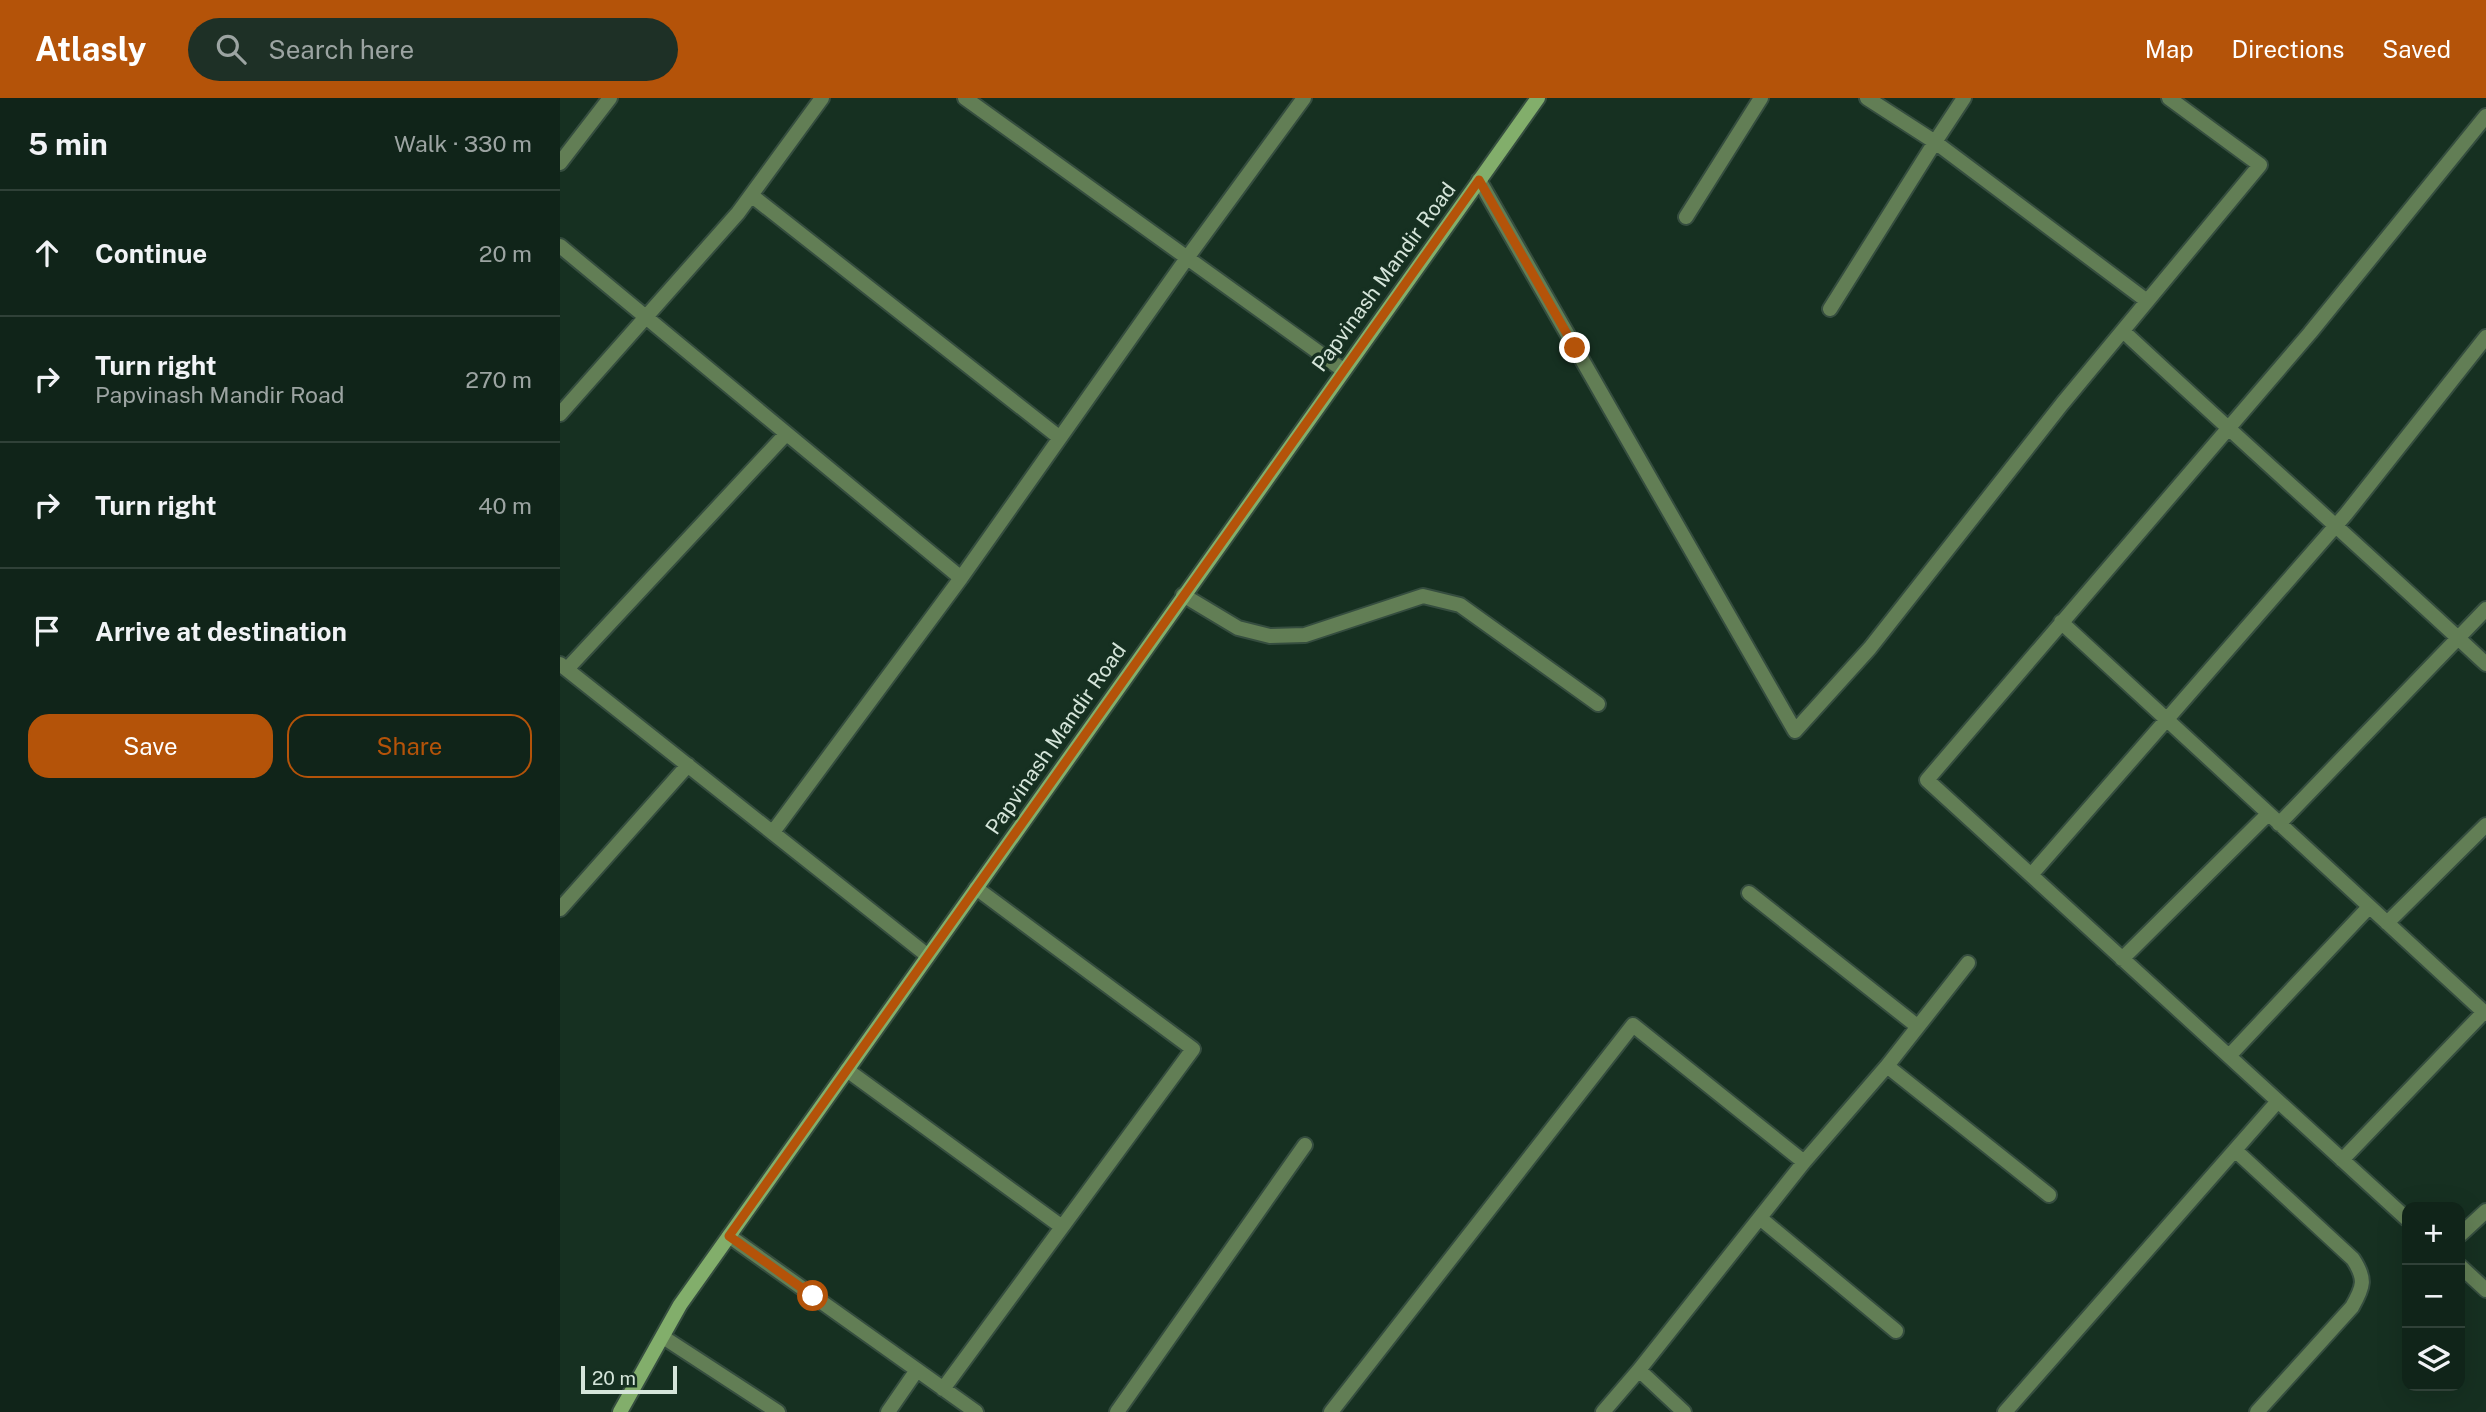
<!DOCTYPE html>
<meta charset="utf-8">
<style>
body{margin:0;font-family:"Public Sans",sans-serif;background:#1e3026;color:#f1f3f6}
.controls{position:absolute;right:21px;bottom:21px;display:grid;overflow:hidden;border-radius:14px;box-shadow:0 7px 28px #0002}
.controls button{width:63px;height:63px;display:grid;place-items:center;padding:0;border:0;border-bottom:2px solid #304138;background:#102419;color:#f1f3f6;font:35px sans-serif}
.scale{position:absolute;left:21px;bottom:18px;width:96px;box-sizing:border-box;padding-left:7px;border:4px solid #d5e5da;border-top:0;font-size:19px;line-height:24px;white-space:nowrap;color:#d5e5da;-webkit-text-stroke:5px #163021;paint-order:stroke}
.stop{position:absolute;width:21px;height:21px;margin:-16px;border:5px solid #b45309;border-radius:50%;background:#fff}
.stop.end{background:#b45309;border-color:#fff;box-shadow:0 2px 7px #0008}
.list{margin:0;padding:0;list-style:none}
h2{display:flex;justify-content:space-between;align-items:center;height:91px;margin:0;padding:0 28px;font-size:30px}
h2 small{font-size:23px;font-weight:400;color:#9ca4a2}
.list li{display:grid;grid-template-columns:46px 1fr auto;gap:21px;align-items:center;box-sizing:border-box;height:126px;padding:0 28px;border-top:2px solid #304138}
.list b{display:block;font-size:26px;white-space:nowrap}
.list p{margin:0;font-size:23px;white-space:nowrap;color:#9ca4a2}
.list em{font-size:23px;font-style:normal;color:#9ca4a2}
.actions{display:flex;gap:14px;padding:21px 28px}
.actions a{flex:1;padding:16px 0;border:2px solid #b45309;border-radius:21px;text-align:center;font-size:24px;color:#b45309}
.actions .main{background:#b45309;color:#fff}
.icon{flex:none;width:38px;height:38px;fill:none;stroke:currentColor;stroke-width:2;stroke-linecap:round;stroke-linejoin:round}
.map{position:relative;flex:none;width:1926px;height:1314px;overflow:hidden}
header{display:flex;align-items:center;gap:42px;box-sizing:border-box;height:98px;padding:0 35px;background:#b45309;color:#fff}
header strong{font-size:33px}
nav{display:flex;gap:38px;margin-inline-start:auto;font-size:24px}
.search{width:490px;height:63px;background:#1e3026;display:flex;align-items:center;gap:18px;box-sizing:border-box;padding:0 24px;border-radius:38px;color:#9ca4a2;font-size:26px}
main{display:flex}
aside{flex:1;background:#102419}
.map>svg:first-child{display:block}
.lines{fill:none;stroke-linecap:round;stroke-linejoin:round}
.lane-casing{stroke:#354d3f;stroke-width:18}
.street-casing{stroke:#354d3f;stroke-width:18}
.secondary-casing{stroke:#354d3f;stroke-width:18}
.lane{stroke:#627e55;stroke-width:14}
.street{stroke:#627e55;stroke-width:14}
.secondary{stroke:#82ae6b;stroke-width:14}
.route{stroke:#b45309;stroke-width:9}
.labels{text-anchor:middle;stroke-width:7;stroke-linejoin:round;paint-order:stroke}
.street-label{font-size:21px;fill:#d5e5da;stroke:#163021}
</style>
<header>
<strong>Atlasly</strong>
<div class="search"><svg class="icon" aria-label="search" viewBox="0 0 24 24"><circle cx="10" cy="10" r="6"/><path d="M15 15l6 6"/></svg>Search here</div>
<nav><a>Map</a><a>Directions</a><a>Saved</a></nav>
</header>
<main>
<aside>
<h2>5 min<small>Walk · 330 m</small></h2>
<ul class="list">
<li><svg class="icon" aria-label="ahead" viewBox="0 0 24 24"><path d="M12 20V5M6 11l6-6 6 6"/></svg><div><b>Continue</b></div><em>20 m</em></li>
<li><svg class="icon" aria-label="right" viewBox="0 0 24 24"><path d="M7 20v-9h11M14 6l5 5-5 5"/></svg><div><b>Turn right</b><p>Papvinash Mandir Road</p></div><em>270 m</em></li>
<li><svg class="icon" aria-label="right" viewBox="0 0 24 24"><path d="M7 20v-9h11M14 6l5 5-5 5"/></svg><div><b>Turn right</b></div><em>40 m</em></li>
<li><svg class="icon" aria-label="arrive" viewBox="0 0 24 24"><path d="M6 21V4h12l-3 4 3 4H6"/></svg><div><b>Arrive at destination</b></div></li>
</ul>
<div class="actions"><a class="main">Save</a><a>Share</a></div>
</aside>
<div class="map">
<svg width="1926" height="1314" viewBox="0 0 1926 1314">
<rect width="100%" height="100%" fill="#163021"/>
<g class="lines">
<defs>
<path id="lane" d="M 623,497 L 678,530 L 710,538 L 745,537 L 863,498 L 900,507 L 1038,606"/>
<path id="street" d="M 405,0 L 783,272
M 1307,0 L 1375,44 L 1404,0
M 0,65 L 50,0
M 919,82 L 1235,633 L 1310,550 L 1502,306 L 1700,67 L 1609,0
M 191,97 L 500,340
M 1126,119 L 1201,0
M 0,148 L 401,480 L 213,734
M 1270,211 L 1375,44 L 1587,203
M 1563,233 C 1683,345 1806,454 1926,566
M 0,316 L 178,115 L 262,0
M 401,480 L 627,160 L 744,0
M 1501,524 L 1926,916
M 0,566 L 368,858
M 7,571 L 226,336
M 1719,726 L 1926,511
M 1471,777 L 1786,416 L 1926,239
M 1189,795 L 1357,928
M 0,811 L 128,667
M 1827,825 L 1926,727
M 1562,861 L 1708,716
M 1669,958 L 1809,809
M 1327,968 L 1489,1097
M 287,972 L 502,1129
M 1675,1052 L 1793,1161 C 1806,1181 1804,1188 1792,1209 L 1697,1314
M 1782,1062 L 1924,914
M 1200,1120 L 1336,1233
M 1847,1121 L 1367,682 L 1750,235 L 1926,18
M 1900,1137 L 1926,1113
M 169,1138 L 416,1314
M 1900,1168 L 1926,1192
M 103,1239 L 218,1314
M 1079,1272 L 1244,1064 L 1327,968 L 1408,865
M 383,1291 L 633,951 L 416,790
M 328,1314 L 357,1272
M 557,1314 L 745,1047
M 771,1314 L 1073,927 L 1244,1064
M 1043,1314 L 1079,1272 L 1124,1314
M 1445,1314 L 1718,1003"/>
<path id="secondary" d="M 60,1314 L 120,1207 L 978,0"/>
</defs>
<use href="#lane" class="lane-casing"/>
<use href="#street" class="street-casing"/>
<use href="#secondary" class="secondary-casing"/>
<use href="#lane" class="lane"/>
<use href="#street" class="street"/>
<use href="#secondary" class="secondary"/>
</g>
<g class="lines">
<path class="route" d="M 253,1198 L 169,1138 L 919,82 L 1015,250"/>
</g>
<g class="labels">
<g class="street-label">
<text transform="translate(824 179) rotate(-54)" y="7">Papvinash Mandir Road</text>
<text transform="translate(496 641) rotate(-55)" y="7">Papvinash Mandir Road</text>
</g>
</g>
</svg>
<div class="controls">
<button>+</button>
<button>−</button>
<button><svg class="icon" aria-label="layers" viewBox="0 0 24 24"><path d="M12 4l9 5-9 5-9-5zM3 14l9 5 9-5"/></svg></button>
</div>
<div class="scale">20 m</div>
<div class="stop" style="left:253px;top:1198px"></div>
<div class="stop end" style="left:1015px;top:250px"></div>
</div>
</main>
